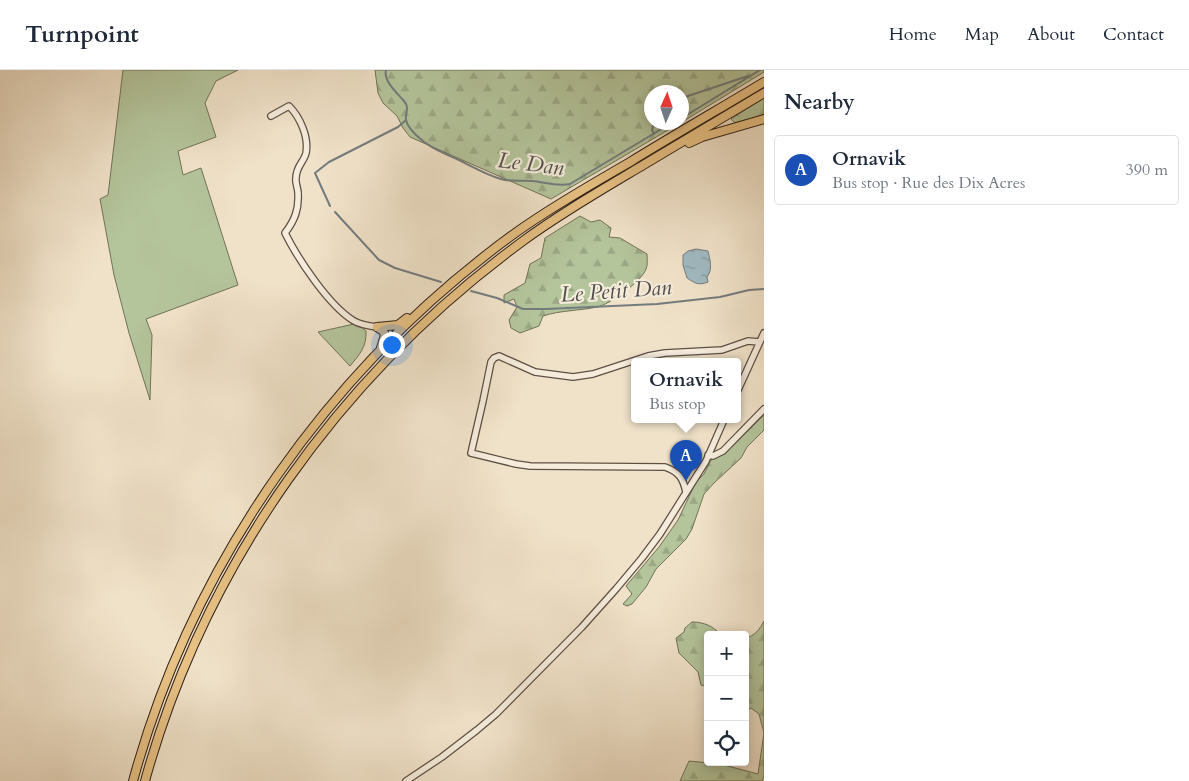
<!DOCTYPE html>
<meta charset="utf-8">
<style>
body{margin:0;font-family:Cardo,serif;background:#f6f6f7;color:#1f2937}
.controls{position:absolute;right:15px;bottom:15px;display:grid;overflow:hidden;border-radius:5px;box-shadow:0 2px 12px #0003}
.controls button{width:45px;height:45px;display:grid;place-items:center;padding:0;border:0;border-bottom:1px solid #e0e1e3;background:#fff;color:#1f2937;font:25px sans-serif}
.compass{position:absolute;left:644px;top:15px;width:45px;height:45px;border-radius:50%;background:#fff;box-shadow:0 2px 12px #0003;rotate:3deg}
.you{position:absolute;left:391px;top:274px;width:18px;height:18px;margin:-12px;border:4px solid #fff;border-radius:50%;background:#1a73e8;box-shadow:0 0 0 8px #1a73e833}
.badge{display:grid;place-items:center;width:32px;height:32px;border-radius:50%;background:#111827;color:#fff;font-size:16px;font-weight:700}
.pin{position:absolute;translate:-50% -41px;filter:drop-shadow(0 1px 2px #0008)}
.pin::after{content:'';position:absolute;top:26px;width:18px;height:15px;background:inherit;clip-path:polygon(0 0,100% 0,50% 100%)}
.popup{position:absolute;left:631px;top:288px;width:110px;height:65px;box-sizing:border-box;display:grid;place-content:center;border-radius:5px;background:#fff;filter:drop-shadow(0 1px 4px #0005);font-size:16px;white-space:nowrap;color:#747a83}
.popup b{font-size:19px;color:#1f2937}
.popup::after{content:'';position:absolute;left:50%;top:100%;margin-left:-10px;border:10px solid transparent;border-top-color:#fff}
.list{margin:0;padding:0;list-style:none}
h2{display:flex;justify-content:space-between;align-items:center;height:65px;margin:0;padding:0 20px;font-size:21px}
h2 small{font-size:16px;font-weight:400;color:#747a83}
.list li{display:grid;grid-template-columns:32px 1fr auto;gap:15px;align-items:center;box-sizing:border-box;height:70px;margin:0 10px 10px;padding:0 10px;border:1px solid #e0e1e3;border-radius:5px}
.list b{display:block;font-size:19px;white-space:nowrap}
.list p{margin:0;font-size:16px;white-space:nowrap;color:#747a83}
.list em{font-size:16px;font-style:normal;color:#747a83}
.icon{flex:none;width:28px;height:28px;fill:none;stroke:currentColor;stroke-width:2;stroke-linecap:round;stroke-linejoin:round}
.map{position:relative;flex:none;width:764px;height:711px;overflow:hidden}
header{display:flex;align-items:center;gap:30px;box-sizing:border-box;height:70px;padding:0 25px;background:#fff;border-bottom:1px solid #e0e1e3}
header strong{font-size:24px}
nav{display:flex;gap:28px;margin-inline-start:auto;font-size:18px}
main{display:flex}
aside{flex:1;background:#fff}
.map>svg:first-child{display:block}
.grass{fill:#b4c49b;stroke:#717259}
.forest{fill:url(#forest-firs);stroke:#717259}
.water{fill:url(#water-ripples);stroke:#737c7e}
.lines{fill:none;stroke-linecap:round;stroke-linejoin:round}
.stream{stroke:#737c7e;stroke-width:2}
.minor-casing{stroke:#5e5044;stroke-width:8}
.highway-casing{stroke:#2e2017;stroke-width:10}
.minor{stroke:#f5ecdc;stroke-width:5.5}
.highway{stroke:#e8c184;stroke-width:8}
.labels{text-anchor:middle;stroke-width:4.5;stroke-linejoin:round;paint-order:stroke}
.water-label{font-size:22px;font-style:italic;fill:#504e4a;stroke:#f5ecdc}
</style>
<header>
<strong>Turnpoint</strong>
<nav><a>Home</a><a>Map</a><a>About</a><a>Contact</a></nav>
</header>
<main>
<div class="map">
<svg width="764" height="711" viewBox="0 0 764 711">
<defs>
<pattern id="forest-firs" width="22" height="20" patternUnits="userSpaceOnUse" patternTransform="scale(1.25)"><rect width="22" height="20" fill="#b4c49b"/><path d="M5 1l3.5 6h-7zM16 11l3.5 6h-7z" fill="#9ba885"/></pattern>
<pattern id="water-ripples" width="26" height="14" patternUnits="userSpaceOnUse" patternTransform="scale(1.25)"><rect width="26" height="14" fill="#a1bac2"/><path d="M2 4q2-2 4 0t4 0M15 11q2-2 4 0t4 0" fill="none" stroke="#84979d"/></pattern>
</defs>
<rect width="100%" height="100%" fill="#f0e2c9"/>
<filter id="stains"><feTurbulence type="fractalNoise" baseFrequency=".004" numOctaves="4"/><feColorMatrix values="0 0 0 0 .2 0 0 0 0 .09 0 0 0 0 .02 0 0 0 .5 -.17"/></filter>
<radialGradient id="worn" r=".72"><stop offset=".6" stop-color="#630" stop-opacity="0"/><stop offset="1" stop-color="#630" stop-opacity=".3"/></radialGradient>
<path class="grass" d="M 123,0 L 238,0 L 216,11 L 205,33 L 216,67 L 178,81 L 183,105 L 201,98 L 238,215 L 146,249 L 152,265 L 150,330 L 129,263 L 114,205 L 100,129 L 108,125 Z
M 354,254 L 359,255 L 366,261 C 367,277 359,285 350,296 L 318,262 Z"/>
<path class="forest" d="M 375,0 L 764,0 L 764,2 L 682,52 L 682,22 L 652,22 L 652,52 L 680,53 L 551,129 L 410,67 L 403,58 L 397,46 L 383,33 L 378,23 Z
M 764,28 L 764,45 L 735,53 L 731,49 Z
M 580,146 L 591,152 L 600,150 L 611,158 L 609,167 L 620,168 L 647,184 C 647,188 648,195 646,199 C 642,211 609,235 597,237 C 579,241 561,240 543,246 L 539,256 L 520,263 L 511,258 L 509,250 L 517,237 L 514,229 L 504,233 L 504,225 L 525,213 L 530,194 L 541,188 L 545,168 Z
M 764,345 L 764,360 L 747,377 L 741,388 L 714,413 L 704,424 L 692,459 L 686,469 L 656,499 L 646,517 L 632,534 L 627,536 L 623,534 L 632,524 L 626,516 L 659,477 L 678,450 L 694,416 L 698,410 L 704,404 L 711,390 L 725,383 Z
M 764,551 L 764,706 L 762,711 L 680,711 L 689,691 L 720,694 L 758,704 L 764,663 L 759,644 L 751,638 L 745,642 L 745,568 C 755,566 760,559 764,551 Z
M 692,552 C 704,552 713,556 721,565 L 708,565 L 708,617 L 701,615 L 698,602 L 679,583 L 676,568 L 684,562 L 685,558 Z"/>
<path class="water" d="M 696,179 L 708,181 C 710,190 713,199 707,207 L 708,212 C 698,216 695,213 687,208 L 683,195 L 683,185 L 688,181 Z"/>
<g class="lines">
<path class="stream" d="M 386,0 C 383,11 398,24 404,31 C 410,38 405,43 406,50 C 407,55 412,61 416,65 C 429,78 444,83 459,90 C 473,97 487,105 501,109 C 511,112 522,110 532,111 C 544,112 557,117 570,114 L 673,52
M 682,28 L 748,6
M 682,48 L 760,0
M 654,64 L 652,60 L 654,52
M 330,136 L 315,103 L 329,92 L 398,57 L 406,50
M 335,142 L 379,190 L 395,198 L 441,212
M 471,221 L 497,228 L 523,239 L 546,239 L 657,234 L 720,227 L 749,220 L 764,219"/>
<defs>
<path id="minor" d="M 271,46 L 289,36 C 300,47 309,67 306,83 C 304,92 296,96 296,108 C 295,113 298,118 298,123 C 299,139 295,150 285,163 C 298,189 329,236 354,251 C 361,255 369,256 377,257
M 737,322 L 764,263
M 708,385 L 713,386 L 723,381 L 764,339
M 686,422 C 683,408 679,402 665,397 L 530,396 L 516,394 L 471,383 L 483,331 L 491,292 L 494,288 L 499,286 L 535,302 L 573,307 L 593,304 L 648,286 L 665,283 L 722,280 L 748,271 L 760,272
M 406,711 L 442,687 L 477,660 L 496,644 L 582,557 L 616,519 L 642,488 L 660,464 L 706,391 L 724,350"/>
<path id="highway" d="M 689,73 L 702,67 L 764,49
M 377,257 L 398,255 L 407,248
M 377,257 L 383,261 L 385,265 L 381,278
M 133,711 C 193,491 333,294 518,161 C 553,136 592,114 630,92 C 674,65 719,39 764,12
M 145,711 C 205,494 341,304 523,171 C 561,143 603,119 645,94 C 684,71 724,47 764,23"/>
</defs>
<use href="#minor" class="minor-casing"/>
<use href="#highway" class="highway-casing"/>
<use href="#minor" class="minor"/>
<use href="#highway" class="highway"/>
</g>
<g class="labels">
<g class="water-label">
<text transform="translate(531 93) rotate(7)" y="8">Le Dan</text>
<text transform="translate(616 220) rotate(-4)" y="8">Le Petit Dan</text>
</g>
</g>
<rect width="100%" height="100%" filter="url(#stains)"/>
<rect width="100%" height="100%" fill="url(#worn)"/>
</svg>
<div class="controls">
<button>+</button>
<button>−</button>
<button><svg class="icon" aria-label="locate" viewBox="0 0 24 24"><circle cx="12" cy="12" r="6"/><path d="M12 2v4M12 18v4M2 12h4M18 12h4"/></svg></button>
</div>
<svg class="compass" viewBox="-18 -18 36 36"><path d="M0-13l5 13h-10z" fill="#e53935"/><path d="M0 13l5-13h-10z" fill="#747a83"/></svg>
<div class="you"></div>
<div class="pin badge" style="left:686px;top:411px;background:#1a4fb4">A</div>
<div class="popup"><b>Ornavik</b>Bus stop</div>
</div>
<aside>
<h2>Nearby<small></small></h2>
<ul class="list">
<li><span class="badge" style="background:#1a4fb4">A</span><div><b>Ornavik</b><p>Bus stop · Rue des Dix Acres</p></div><em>390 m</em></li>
</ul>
</aside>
</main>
